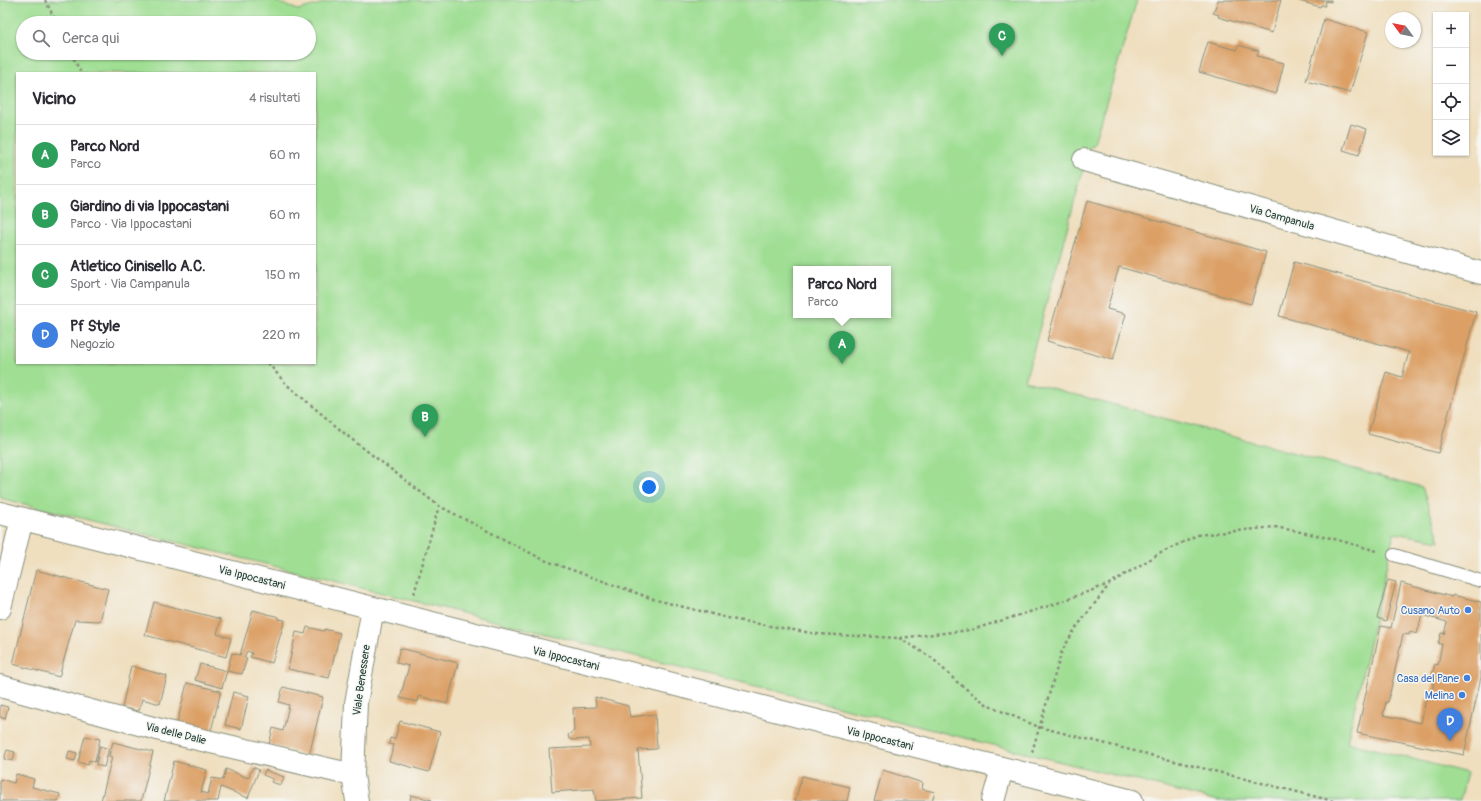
<!DOCTYPE html>
<html lang="it">
<meta charset="utf-8">
<style>
body{margin:0;font-family:Pangolin,sans-serif;background:#f2f2f3;color:#2b2b33}
.controls{position:absolute;right:12px;top:12px;display:grid;overflow:hidden;border-radius:0px;box-shadow:0 1px 3px #0004}
.controls button{width:36px;height:36px;display:grid;place-items:center;padding:0;border:0;border-bottom:1px solid #e1e1e2;background:#fff;color:#2b2b33;font:20px sans-serif}
.compass{position:absolute;left:1385px;top:12px;width:36px;height:36px;border-radius:50%;background:#fff;box-shadow:0 1px 3px #0004;rotate:303deg}
.you{position:absolute;left:649px;top:487px;width:14px;height:14px;margin:-10px;border:3px solid #fff;border-radius:50%;background:#1a73e8;box-shadow:0 0 0 6px #1a73e833}
.badge{display:grid;place-items:center;width:26px;height:26px;border-radius:50%;background:#1a73e8;color:#fff;font-size:13px;font-weight:700}
.pin{position:absolute;translate:-50% -33px;filter:drop-shadow(0 1px 2px #0008)}
.pin::after{content:'';position:absolute;top:21px;width:14px;height:12px;background:inherit;clip-path:polygon(0 0,100% 0,50% 100%)}
.popup{position:absolute;left:793px;top:266px;width:98px;height:52px;box-sizing:border-box;display:grid;place-content:center;border-radius:0px;background:#fff;filter:drop-shadow(0 1px 3px #0005);font-size:13px;white-space:nowrap;color:#7c7c81}
.popup b{font-size:15px;color:#2b2b33}
.popup::after{content:'';position:absolute;left:50%;top:100%;margin-left:-8px;border:8px solid transparent;border-top-color:#fff}
.list{margin:0;padding:0;list-style:none}
h2{display:flex;justify-content:space-between;align-items:center;height:52px;margin:0;padding:0 16px;font-size:17px}
h2 small{font-size:13px;font-weight:400;color:#7c7c81}
.list li{display:grid;grid-template-columns:26px 1fr auto;gap:12px;align-items:center;box-sizing:border-box;height:60px;padding:0 16px;border-top:1px solid #e1e1e2}
.list b{display:block;font-size:15px;white-space:nowrap}
.list p{margin:0;font-size:13px;white-space:nowrap;color:#7c7c81}
.list em{font-size:13px;font-style:normal;color:#7c7c81}
.icon{flex:none;width:22px;height:22px;fill:none;stroke:currentColor;stroke-width:2;stroke-linecap:round;stroke-linejoin:round}
.map{position:relative;flex:none;width:1481px;height:801px;overflow:hidden}
.search{position:absolute;background:#fff;box-shadow:0 1px 3px #0004;left:16px;top:16px;width:300px;height:44px;display:flex;align-items:center;gap:10px;box-sizing:border-box;padding:0 14px;border-radius:22px;color:#7c7c81;font-size:15px}
.panel{position:absolute;background:#fff;box-shadow:0 1px 3px #0004;left:16px;top:72px;width:300px;height:292px;border-radius:0px}
.map>svg:first-child{display:block}
.green{fill:#9fde93;stroke:#5f8e64;fill-rule:evenodd}
.building{fill:#dca066;fill-rule:evenodd}
.lines{fill:none;stroke-linecap:round;stroke-linejoin:round}
.lane-casing{stroke:#878e7a;stroke-width:14}
.street-casing{stroke:#878e7a;stroke-width:24}
.path{stroke:#878e7a;stroke-width:2.5;stroke-dasharray:3 3;stroke-linecap:butt}
.lane{stroke:#fff;stroke-width:12}
.street{stroke:#fff;stroke-width:22}
.shop-dot{fill:#3f7fe0;stroke:#f6f6f2;stroke-width:1.5}
.labels{text-anchor:middle;stroke-width:3;stroke-linejoin:round;paint-order:stroke}
.street-label{font-size:11px;fill:#1f3d34;stroke:#f6f6f2}
.shop-label{font-size:11px;fill:#366cbe;stroke:#f6f6f2;text-anchor:end}
</style>
<div class="map">
<svg width="1481" height="801" viewBox="0 0 1481 801">
<rect width="100%" height="100%" fill="#f6f6f2"/>
<filter id="ink" filterUnits="userSpaceOnUse"><feTurbulence type="fractalNoise" baseFrequency=".025" numOctaves="2"/><feDisplacementMap in="SourceGraphic" scale="8" xChannelSelector="R" yChannelSelector="G"/><feConvolveMatrix kernelMatrix="1 2 1 2 8 2 1 2 1" color-interpolation-filters="sRGB"/></filter>
<filter id="wash" filterUnits="userSpaceOnUse"><feTurbulence type="fractalNoise" baseFrequency=".012" numOctaves="4" result="noise"/><feDisplacementMap in="SourceGraphic" scale="16" xChannelSelector="R" yChannelSelector="G"/><feGaussianBlur stdDeviation="0.9" result="paint"/><feColorMatrix in="noise" values="0 0 0 0 0 0 0 0 0 0 0 0 0 0 0 0 0 1.4 0 .05"/><feComposite in="paint" operator="in"/></filter>
<g filter="url(#wash)">
<rect width="100%" height="100%" fill="#efdfbf"/>
<path class="green" d="M 0,0 L 272,0 L 298,10 L 335,0 L 1137,0 L 1093,146 L 1090,145 L 1025,381 L 1422,487 L 1440,541 L 1394,533 L 1347,742 L 1467,773 L 1460,801 L 1218,801 L 0,498 ZM 23,23 L 309,23 L 309,53 L 23,53 ZM 17,73 L 315,73 L 315,363 L 17,363 ZM 796,269 L 888,269 L 888,315 L 796,315 Z"/>
<g id="blocks">
<path class="building" d="M 1218,0 L 1281,0 L 1272,33 L 1218,17 L 1219,15 L 1213,13 Z
M 1296,0 L 1331,0 L 1331,2 L 1326,1 L 1325,6 L 1321,5 L 1320,7 Z
M 1324,19 L 1368,32 L 1350,93 L 1306,81 Z
M 1208,42 L 1237,50 L 1238,45 L 1259,51 L 1257,56 L 1284,63 L 1276,94 L 1199,72 Z
M 1351,124 L 1367,129 L 1359,155 L 1343,150 Z
M 1087,201 L 1266,252 L 1251,304 L 1119,267 L 1107,309 L 1126,314 L 1113,360 L 1047,341 Z
M 1294,262 L 1476,312 L 1438,453 L 1368,434 L 1386,372 L 1402,377 L 1409,352 L 1279,316 Z
M 36,570 L 108,589 L 100,621 L 75,620 L 59,677 L 13,664 Z
M 1388,580 L 1396,582 L 1386,621 L 1377,618 Z
M 1401,583 L 1452,597 L 1453,595 L 1481,602 L 1481,677 L 1464,755 L 1357,733 L 1381,626 L 1391,628 ZM 1422,615 L 1447,622 L 1444,634 L 1441,633 L 1438,644 L 1442,644 L 1438,665 L 1435,664 L 1432,675 L 1435,676 L 1430,700 L 1426,699 L 1421,723 L 1383,715 L 1386,702 L 1388,702 L 1403,634 L 1409,635 L 1410,632 L 1417,634 Z
M 154,602 L 221,619 L 217,634 L 231,638 L 226,657 L 145,635 Z
M 253,610 L 279,617 L 278,619 L 285,620 L 272,663 L 250,657 L 252,653 L 247,651 L 244,658 L 247,658 L 242,674 L 227,671 L 232,653 L 240,655 Z
M 307,627 L 324,631 L 324,629 L 340,633 L 329,678 L 288,669 L 296,632 L 305,634 Z
M 400,648 L 458,663 L 447,704 L 419,696 L 418,702 L 400,698 L 409,666 L 396,663 Z
M 200,664 L 227,671 L 222,688 L 195,680 Z
M 131,666 L 167,676 L 160,704 L 142,699 L 139,711 L 122,708 Z
M 187,683 L 221,691 L 211,731 L 177,723 Z
M 283,687 L 323,697 L 309,756 L 269,744 L 273,728 L 283,731 L 289,705 L 279,702 Z
M 233,692 L 249,696 L 241,729 L 225,725 Z
M 595,697 L 628,706 L 630,717 L 655,714 L 657,749 L 638,750 L 642,798 L 596,801 L 594,789 L 552,792 L 549,749 L 590,747 L 589,739 L 573,740 L 569,739 L 568,735 L 574,731 L 573,708 L 596,707 Z
M 0,705 L 8,707 L 5,719 L 0,717 Z
M 400,721 L 440,732 L 429,772 L 389,761 L 394,745 L 389,744 L 390,738 L 395,739 Z
M 85,736 L 100,739 L 95,762 L 89,760 L 88,765 L 78,762 Z
M 113,742 L 153,752 L 141,801 L 101,801 L 112,757 L 109,756 Z
M 100,746 L 109,749 L 104,767 L 96,765 Z
M 7,750 L 15,752 L 13,761 L 4,759 Z
M 69,751 L 77,753 L 75,761 L 67,759 Z
M 174,761 L 207,770 L 201,792 L 208,794 L 212,778 L 223,780 L 226,769 L 248,778 L 253,767 L 259,770 L 248,798 L 221,787 L 218,801 L 164,801 Z
M 265,770 L 284,777 L 281,785 L 271,782 L 273,779 L 263,775 Z
M 883,770 L 923,783 L 922,789 L 935,792 L 932,801 L 874,801 Z
M 16,774 L 34,779 L 32,787 L 60,794 L 58,801 L 0,801 L 0,779 L 14,783 Z
M 802,776 L 850,787 L 847,801 L 795,801 Z
M 411,795 L 432,800 L 432,801 L 410,801 Z"/>
</g>
</g>
<g filter="url(#ink)">
<use href="#blocks" fill-opacity="0" stroke="#878e7a" stroke-width="1"/>
<g class="lines">
<defs>
<path id="lane" d="M 1394,555 L 1481,581"/>
<path id="street" d="M 1084,160 L 1481,273
M 0,513 L 1132,801
M 0,608 L 22,519
M 0,686 L 168,732 L 353,775
M 357,801 L 353,775 L 356,703 L 373,608
M 993,801 L 1002,769"/>
</defs>
<use href="#lane" class="lane-casing"/>
<use href="#street" class="street-casing"/>
<path class="path" d="M 45,0 L 57,23
M 71,53 L 81,73
M 268,363 L 286,384 L 350,438 L 439,506 L 544,560 L 656,600 L 736,620 L 817,634 L 899,638 L 971,630 L 1052,605 L 1109,584 L 1157,555 L 1197,535 L 1275,527 L 1331,538 L 1377,551
M 414,594 L 439,506
M 899,638 L 932,658 L 957,682 L 989,706 L 1039,727 L 1333,801
M 1032,752 L 1062,651 L 1075,629 L 1109,585"/>
<use href="#lane" class="lane"/>
<use href="#street" class="street"/>
</g>
</g>
<g class="shop-dot">
<circle cx="1468" cy="610" r="4"/>
<circle cx="1467" cy="678" r="4"/>
<circle cx="1462" cy="695" r="4"/>
</g>
<g class="labels">
<g class="street-label">
<text transform="translate(1282 217) rotate(16)" y="4">Via Campanula</text>
<text transform="translate(252 577) rotate(14)" y="4">Via Ippocastani</text>
<text transform="translate(566 658) rotate(14)" y="4">Via Ippocastani</text>
<text transform="translate(361 680) rotate(-82)" y="4">Viale Benessere</text>
<text transform="translate(176 733) rotate(14)" y="4">Via delle Dalie</text>
<text transform="translate(880 738) rotate(14)" y="4">Via Ippocastani</text>
</g>
<g class="shop-label">
<text x="1460" y="614">Cusano Auto</text>
<text x="1459" y="682">Casa del Pane</text>
<text x="1454" y="699">Melina</text>
</g>
</g>
</svg>
<div class="controls">
<button>+</button>
<button>−</button>
<button><svg class="icon" aria-label="locate" viewBox="0 0 24 24"><circle cx="12" cy="12" r="6"/><path d="M12 2v4M12 18v4M2 12h4M18 12h4"/></svg></button>
<button><svg class="icon" aria-label="layers" viewBox="0 0 24 24"><path d="M12 4l9 5-9 5-9-5zM3 14l9 5 9-5"/></svg></button>
</div>
<svg class="compass" viewBox="-18 -18 36 36"><path d="M0-13l5 13h-10z" fill="#e53935"/><path d="M0 13l5-13h-10z" fill="#7c7c81"/></svg>
<div class="you"></div>
<div class="pin badge" style="left:842px;top:364px;background:#2e9e5b">A</div>
<div class="popup"><b>Parco Nord</b>Parco</div>
<div class="pin badge" style="left:425px;top:437px;background:#2e9e5b">B</div>
<div class="pin badge" style="left:1002px;top:56px;background:#2e9e5b">C</div>
<div class="pin badge" style="left:1450px;top:741px;background:#3f7fe0">D</div>
<div class="search"><svg class="icon" aria-label="search" viewBox="0 0 24 24"><circle cx="10" cy="10" r="6"/><path d="M15 15l6 6"/></svg>Cerca qui</div>
<section class="panel">
<h2>Vicino<small>4 risultati</small></h2>
<ul class="list">
<li><span class="badge" style="background:#2e9e5b">A</span><div><b>Parco Nord</b><p>Parco</p></div><em>60 m</em></li>
<li><span class="badge" style="background:#2e9e5b">B</span><div><b>Giardino di via Ippocastani</b><p>Parco · Via Ippocastani</p></div><em>60 m</em></li>
<li><span class="badge" style="background:#2e9e5b">C</span><div><b>Atletico Cinisello A.C.</b><p>Sport · Via Campanula</p></div><em>150 m</em></li>
<li><span class="badge" style="background:#3f7fe0">D</span><div><b>Pf Style</b><p>Negozio</p></div><em>220 m</em></li>
</ul>
</section>
</div>
